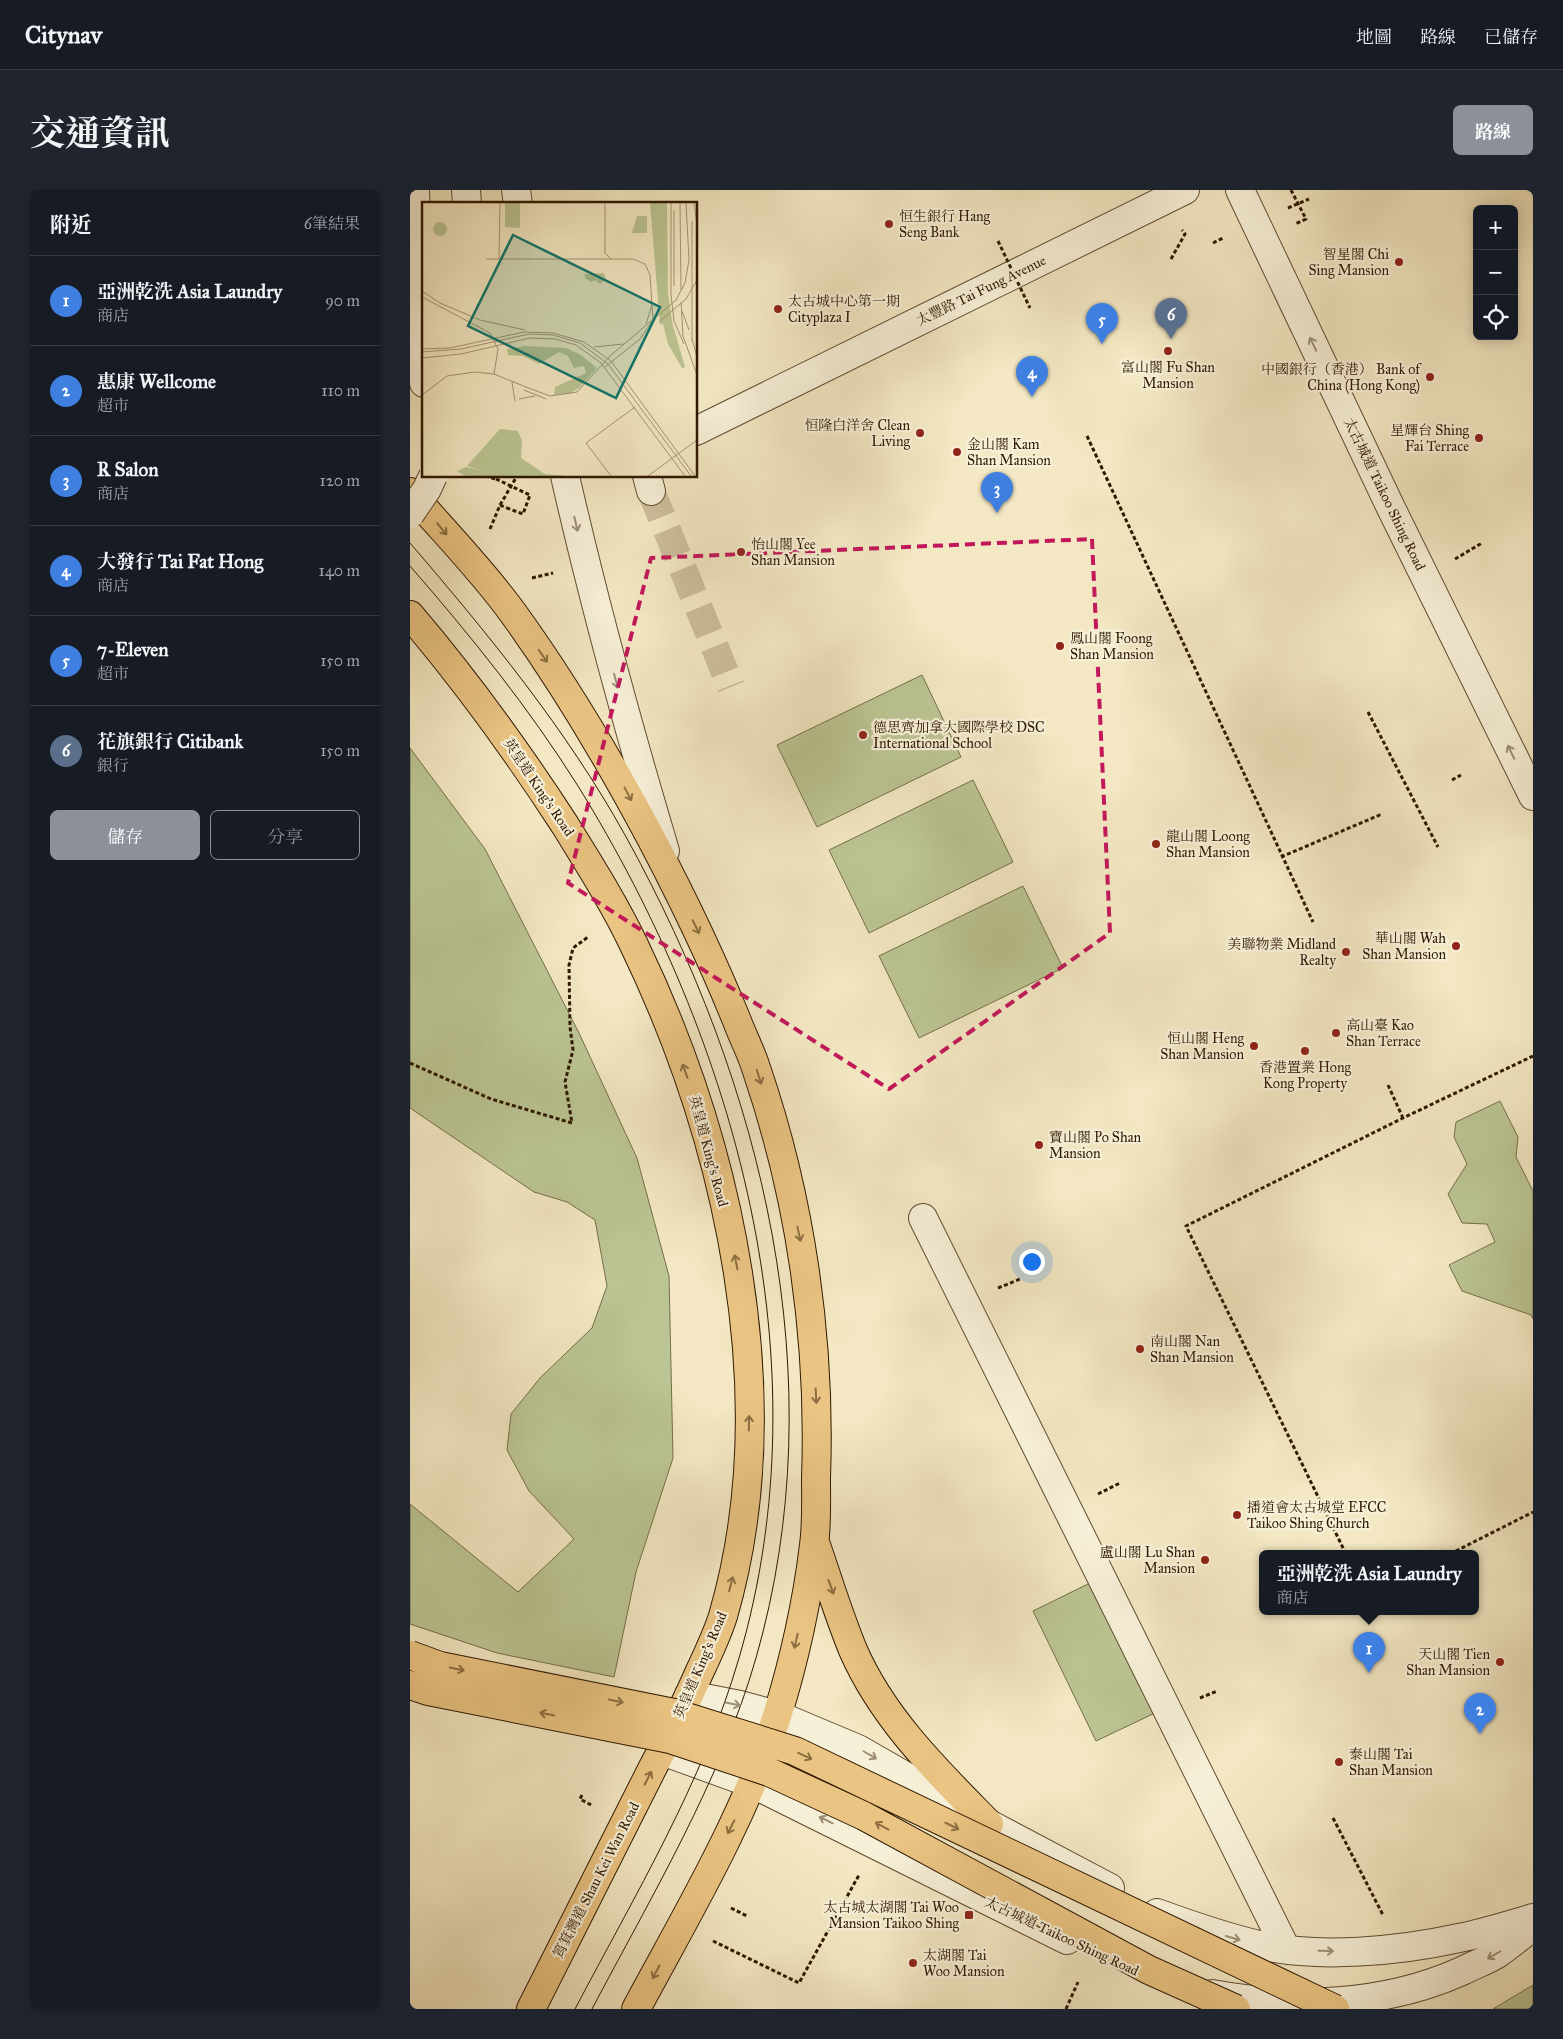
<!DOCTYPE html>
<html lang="zh-TW">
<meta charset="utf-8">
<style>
body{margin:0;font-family:"IM FELL Great Primer","Noto Serif TC",serif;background:#20242c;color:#f1f3f6}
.controls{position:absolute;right:15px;top:15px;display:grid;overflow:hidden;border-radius:8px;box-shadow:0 2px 12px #0003}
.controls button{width:45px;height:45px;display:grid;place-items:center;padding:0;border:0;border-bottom:1px solid #363941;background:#171b24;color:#f1f3f6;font:25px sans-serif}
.you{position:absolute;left:621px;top:1071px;width:18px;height:18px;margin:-12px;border:4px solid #fff;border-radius:50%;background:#1a73e8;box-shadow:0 0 0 8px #1a73e833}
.badge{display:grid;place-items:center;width:32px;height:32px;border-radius:50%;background:#8c9099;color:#fff;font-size:16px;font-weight:700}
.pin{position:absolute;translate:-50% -41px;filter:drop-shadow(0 1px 2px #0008)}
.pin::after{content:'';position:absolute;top:26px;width:18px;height:15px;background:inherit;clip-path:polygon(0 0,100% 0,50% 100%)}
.popup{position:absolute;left:849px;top:1360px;width:220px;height:65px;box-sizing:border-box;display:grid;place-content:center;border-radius:8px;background:#171b24;filter:drop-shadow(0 1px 4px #0005);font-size:16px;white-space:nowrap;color:#9ea1a6}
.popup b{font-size:19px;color:#f1f3f6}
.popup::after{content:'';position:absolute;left:50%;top:100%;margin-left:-10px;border:10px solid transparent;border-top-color:#171b24}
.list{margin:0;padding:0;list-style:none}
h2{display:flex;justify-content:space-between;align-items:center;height:65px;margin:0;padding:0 20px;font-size:21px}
h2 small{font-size:16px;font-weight:400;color:#9ea1a6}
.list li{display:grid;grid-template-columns:32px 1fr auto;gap:15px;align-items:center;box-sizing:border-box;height:90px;padding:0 20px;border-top:1px solid #363941}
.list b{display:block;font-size:19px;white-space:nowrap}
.list p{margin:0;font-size:16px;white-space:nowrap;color:#9ea1a6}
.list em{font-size:16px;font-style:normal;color:#9ea1a6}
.actions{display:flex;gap:10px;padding:15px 20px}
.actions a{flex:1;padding:11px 0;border:1px solid #8c9099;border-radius:8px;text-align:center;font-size:18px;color:#8c9099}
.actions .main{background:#8c9099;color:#fff}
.icon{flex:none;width:28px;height:28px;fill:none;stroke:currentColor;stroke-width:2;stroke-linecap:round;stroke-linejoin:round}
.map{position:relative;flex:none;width:1123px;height:1819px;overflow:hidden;border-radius:8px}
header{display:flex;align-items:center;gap:30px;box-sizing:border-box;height:70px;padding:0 25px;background:#171b24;border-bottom:1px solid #363941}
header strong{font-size:24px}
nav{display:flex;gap:28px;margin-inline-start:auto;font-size:18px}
.intro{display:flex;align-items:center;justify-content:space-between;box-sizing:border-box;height:120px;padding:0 30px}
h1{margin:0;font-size:35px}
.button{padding:12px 22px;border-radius:8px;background:#8c9099;color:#fff;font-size:18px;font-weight:700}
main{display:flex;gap:30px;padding:0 30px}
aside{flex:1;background:#171b24;border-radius:8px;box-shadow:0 2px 12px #0003}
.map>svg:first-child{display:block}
.green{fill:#bbc593;stroke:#756e4a}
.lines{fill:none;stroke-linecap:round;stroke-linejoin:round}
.minor-tunnel{stroke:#ccbe9c;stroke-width:28;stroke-dasharray:28 14;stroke-linecap:butt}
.minor-casing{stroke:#604c31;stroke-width:30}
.major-casing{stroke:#2f1800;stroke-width:30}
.path{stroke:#2f1800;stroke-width:3;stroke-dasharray:4 2.5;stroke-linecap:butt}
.minor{stroke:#f7f0d8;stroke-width:28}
.major{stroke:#eac482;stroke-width:28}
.tram{stroke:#2f1800;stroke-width:1}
.minor-bridge-casing{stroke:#604c31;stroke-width:30;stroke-linecap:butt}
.highway-bridge-casing{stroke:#2f1800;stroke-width:30;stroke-linecap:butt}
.path-bridge{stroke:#2f1800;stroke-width:3;stroke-dasharray:4 2.5;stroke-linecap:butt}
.minor-bridge{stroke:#f7f0d8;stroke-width:28}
.highway-bridge{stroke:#eac482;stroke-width:28}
.oneway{stroke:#9d8f77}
.oneway2{stroke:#8c6e41}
.marked{fill:none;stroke:#c2185b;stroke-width:4;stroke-dasharray:10 6;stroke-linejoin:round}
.poi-dot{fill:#8f2418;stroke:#f7f0d8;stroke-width:2}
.labels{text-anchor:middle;stroke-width:4.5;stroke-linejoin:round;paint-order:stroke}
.poi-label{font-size:14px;fill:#2f1800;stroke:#f7f0d8;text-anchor:start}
.street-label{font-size:14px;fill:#2f1800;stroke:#f7f0d8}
.inset-road{fill:none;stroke:#a59575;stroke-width:1}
.view{fill:#0f766e;fill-opacity:0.15;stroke:#0f766e;stroke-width:2.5}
.inset-edge{fill:none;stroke:#2f1800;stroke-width:2.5}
</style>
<header>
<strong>Citynav</strong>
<nav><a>地圖</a><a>路線</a><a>已儲存</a></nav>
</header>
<div class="intro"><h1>交通資訊</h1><a class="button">路線</a></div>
<main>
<aside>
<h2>附近<small>6筆結果</small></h2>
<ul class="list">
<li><span class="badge" style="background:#3f7fe0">1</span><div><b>亞洲乾洗 Asia Laundry</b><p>商店</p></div><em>90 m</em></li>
<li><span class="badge" style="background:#3f7fe0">2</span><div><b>惠康 Wellcome</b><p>超市</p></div><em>110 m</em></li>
<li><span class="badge" style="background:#3f7fe0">3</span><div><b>R Salon</b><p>商店</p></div><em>120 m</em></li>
<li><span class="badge" style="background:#3f7fe0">4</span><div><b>大發行 Tai Fat Hong</b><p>商店</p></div><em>140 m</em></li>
<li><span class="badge" style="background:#3f7fe0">5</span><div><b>7-Eleven</b><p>超市</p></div><em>150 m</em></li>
<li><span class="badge" style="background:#5c6f8a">6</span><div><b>花旗銀行 Citibank</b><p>銀行</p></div><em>150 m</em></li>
</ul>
<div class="actions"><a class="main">儲存</a><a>分享</a></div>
</aside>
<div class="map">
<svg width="1123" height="1819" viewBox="0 0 1123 1819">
<rect width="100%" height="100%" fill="#f3e8c3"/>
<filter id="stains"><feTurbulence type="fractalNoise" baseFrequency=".004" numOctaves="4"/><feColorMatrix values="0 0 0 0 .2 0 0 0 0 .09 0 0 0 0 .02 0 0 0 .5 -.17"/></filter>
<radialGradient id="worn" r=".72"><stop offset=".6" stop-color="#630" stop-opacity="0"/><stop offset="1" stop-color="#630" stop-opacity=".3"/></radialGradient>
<path class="green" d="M 512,485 L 551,567 L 407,637 L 367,555 Z
M 0,558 L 75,659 L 169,843 L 227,968 L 259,1086 L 263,1268 L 226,1382 L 204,1487 L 87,1463 L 0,1434 L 0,1314 L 108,1402 L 164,1349 L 119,1301 L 97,1260 L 101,1224 L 130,1188 L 182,1138 L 197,1096 L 185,1030 L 157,1012 L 124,1002 L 0,918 Z
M 563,590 L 603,672 L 459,743 L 419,660 Z
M 613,696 L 653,778 L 509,848 L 469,766 Z
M 1090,911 L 1108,947 L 1106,967 L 1123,1001 L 1123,1129 L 1121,1125 L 1052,1101 L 1039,1075 L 1085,1052 L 1077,1034 L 1052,1033 L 1038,1004 L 1057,974 L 1044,947 L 1046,932 Z
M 682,1392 L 745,1523 L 686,1551 L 623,1421 Z
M 1123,1795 L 1123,1819 L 1083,1819 Z"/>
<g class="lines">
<path class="minor-tunnel" d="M 241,301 L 321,497"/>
<defs>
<path id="minor" d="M 5,0 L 10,157 L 14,193
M 56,0 L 57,14
M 106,0 L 108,14
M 830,0 L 981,318 L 1123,606
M 286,241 L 775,0
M 155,286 C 184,413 218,537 255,661
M 237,286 L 241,301
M 513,1028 L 876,1759
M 279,1505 L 330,1515 L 367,1525 L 448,1559 L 579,1634 L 700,1698
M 252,1561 L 343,1594 L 657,1750
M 747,1723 C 780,1735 814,1747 849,1755 C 908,1769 990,1761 1049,1748 C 1074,1743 1099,1735 1123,1728
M 802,1804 C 885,1819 974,1816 1052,1781 C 1063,1775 1076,1771 1087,1764 C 1099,1756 1111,1746 1123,1736"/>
<path id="major" d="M 0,302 C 34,342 72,380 103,423 C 155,495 200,571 242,650 C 273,709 302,769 327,831 C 333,847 341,862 346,878 C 391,1009 411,1150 406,1288 C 406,1310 407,1333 404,1355 C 397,1413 384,1471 367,1526 C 334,1629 277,1724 226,1819
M 0,425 C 58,493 107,561 155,635 C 179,674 204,713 224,755 C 320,954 376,1209 313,1426 C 307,1445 298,1464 289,1483 C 275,1515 259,1547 242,1579 C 202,1659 161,1739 121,1819
M 406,1355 C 418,1390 429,1426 443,1460 C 473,1529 527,1581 579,1634"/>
</defs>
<use href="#minor" class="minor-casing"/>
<use href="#major" class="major-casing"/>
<path class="path" d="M 881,0 L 896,29 L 885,34
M 878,18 L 899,9
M 803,53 L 813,48
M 761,69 L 775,44 L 772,40
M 677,246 L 903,732
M 75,286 L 86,289
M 90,315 L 97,318
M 80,339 L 90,315 L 107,286
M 1045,369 L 1072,353
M 122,388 L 143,383
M 958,522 L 1028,657
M 1042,590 L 1051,585
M 871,667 L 972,624
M 0,873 L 81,909 L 162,933 L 155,892 L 163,860 L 160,837 L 159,775 L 163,758 L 178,747
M 978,895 L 993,928
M 588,1098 L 610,1089
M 688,1304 L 710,1293
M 936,1364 L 776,1036 L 993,928 L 1123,866
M 1040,1364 L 1123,1322
M 790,1508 L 807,1501
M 172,1605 L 170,1609 L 183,1616
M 923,1628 L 973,1725
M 321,1718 L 337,1726
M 303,1751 L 389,1793 L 449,1685
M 656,1819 L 668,1792"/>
<use href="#minor" class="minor"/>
<use href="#major" class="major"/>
<path class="tram" d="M 0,353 C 79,445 156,539 215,645 C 353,894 426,1189 346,1468 C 311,1590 241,1707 182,1819
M 0,376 C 61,446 119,518 168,596 C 326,851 416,1172 329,1468 C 293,1592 225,1705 165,1819"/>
<defs>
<path id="minor-bridge" d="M 0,324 L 17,299 L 23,286"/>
<path id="highway-bridge" d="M 0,1465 L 30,1476 L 264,1523 L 385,1561 L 925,1819
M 0,1495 L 18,1501 L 260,1549 L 359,1582 L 454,1626 L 739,1780 L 826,1819"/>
</defs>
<use href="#minor-bridge" class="minor-bridge-casing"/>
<use href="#highway-bridge" class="highway-bridge-casing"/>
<path class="path-bridge" d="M 588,51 L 620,118
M 86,289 L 120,305 L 113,324 L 97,318"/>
<use href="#minor-bridge" class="minor-bridge"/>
<use href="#highway-bridge" class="highway-bridge"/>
</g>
<defs><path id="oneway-shaft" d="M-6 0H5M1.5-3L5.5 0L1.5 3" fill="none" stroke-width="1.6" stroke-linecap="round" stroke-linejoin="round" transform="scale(1.25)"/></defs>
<g class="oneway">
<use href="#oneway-shaft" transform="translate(903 154) rotate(-116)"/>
<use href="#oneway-shaft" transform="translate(166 334) rotate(77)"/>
<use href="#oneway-shaft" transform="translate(206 491) rotate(75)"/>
<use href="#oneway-shaft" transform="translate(1101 562) rotate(-116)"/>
<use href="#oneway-shaft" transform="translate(323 1514) rotate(12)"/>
<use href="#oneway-shaft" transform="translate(460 1565) rotate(30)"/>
<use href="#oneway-shaft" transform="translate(416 1630) rotate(-154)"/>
<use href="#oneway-shaft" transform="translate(823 1748) rotate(16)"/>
<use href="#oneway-shaft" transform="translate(916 1761) rotate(1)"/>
<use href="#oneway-shaft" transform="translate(1084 1765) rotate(150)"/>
</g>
<g class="oneway2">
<use href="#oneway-shaft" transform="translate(32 339) rotate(50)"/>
<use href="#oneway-shaft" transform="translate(133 466) rotate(55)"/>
<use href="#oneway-shaft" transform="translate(218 604) rotate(62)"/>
<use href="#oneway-shaft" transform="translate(286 737) rotate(64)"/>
<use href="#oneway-shaft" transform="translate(275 881) rotate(-110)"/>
<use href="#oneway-shaft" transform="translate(349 887) rotate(73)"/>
<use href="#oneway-shaft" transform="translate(389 1044) rotate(78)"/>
<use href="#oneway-shaft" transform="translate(326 1072) rotate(-101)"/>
<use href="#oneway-shaft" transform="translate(406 1206) rotate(87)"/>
<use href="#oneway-shaft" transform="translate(339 1233) rotate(-89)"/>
<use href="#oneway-shaft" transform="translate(321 1394) rotate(-75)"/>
<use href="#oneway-shaft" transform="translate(421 1397) rotate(70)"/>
<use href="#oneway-shaft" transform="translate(386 1451) rotate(103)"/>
<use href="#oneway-shaft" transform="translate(47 1479) rotate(12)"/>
<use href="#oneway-shaft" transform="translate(206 1511) rotate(12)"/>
<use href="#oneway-shaft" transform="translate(137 1524) rotate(-169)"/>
<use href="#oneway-shaft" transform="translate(395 1566) rotate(25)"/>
<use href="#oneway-shaft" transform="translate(238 1588) rotate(-63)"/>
<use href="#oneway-shaft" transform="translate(472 1636) rotate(-152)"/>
<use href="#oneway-shaft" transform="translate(542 1636) rotate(26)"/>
<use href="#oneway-shaft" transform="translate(321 1637) rotate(117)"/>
<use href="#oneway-shaft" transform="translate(246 1782) rotate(118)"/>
</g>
<path class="marked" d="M 682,349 L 700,743 L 479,899 L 158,693 L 241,368 Z"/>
<g class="poi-dot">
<circle cx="479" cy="34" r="5"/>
<circle cx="989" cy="72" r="5"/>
<circle cx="368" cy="119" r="5"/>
<circle cx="758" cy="161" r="5"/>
<circle cx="1020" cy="187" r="5"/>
<circle cx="510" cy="243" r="5"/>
<circle cx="1069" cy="248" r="5"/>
<circle cx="547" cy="262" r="5"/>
<circle cx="331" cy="362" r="5"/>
<circle cx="650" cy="456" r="5"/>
<circle cx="453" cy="545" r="5"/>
<circle cx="746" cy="654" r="5"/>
<circle cx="1046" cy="756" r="5"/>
<circle cx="936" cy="762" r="5"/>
<circle cx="926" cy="843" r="5"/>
<circle cx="844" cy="856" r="5"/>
<circle cx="895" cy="861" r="5"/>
<circle cx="629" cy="955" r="5"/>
<circle cx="730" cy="1159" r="5"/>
<circle cx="827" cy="1325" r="5"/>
<circle cx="795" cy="1370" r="5"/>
<circle cx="1090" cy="1472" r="5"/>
<circle cx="929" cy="1572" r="5"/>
<rect x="554" y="1720" width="10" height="10" rx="2.5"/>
<circle cx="503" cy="1773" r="5"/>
</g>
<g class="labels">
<g class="poi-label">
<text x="489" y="31">恒生銀行 Hang<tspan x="489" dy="16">Seng Bank</tspan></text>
<text x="979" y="69" text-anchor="end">智星閣 Chi<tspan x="979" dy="16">Sing Mansion</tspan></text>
<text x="378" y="116">太古城中心第一期<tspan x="378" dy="16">Cityplaza I</tspan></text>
<text x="758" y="182" text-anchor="middle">富山閣 Fu Shan<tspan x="758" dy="16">Mansion</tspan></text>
<text x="1010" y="184" text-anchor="end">中國銀行（香港） Bank of<tspan x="1010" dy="16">China (Hong Kong)</tspan></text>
<text x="500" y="240" text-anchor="end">恒隆白洋舍 Clean<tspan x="500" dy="16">Living</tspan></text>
<text x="1059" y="245" text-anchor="end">星輝台 Shing<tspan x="1059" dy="16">Fai Terrace</tspan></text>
<text x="557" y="259">金山閣 Kam<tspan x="557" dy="16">Shan Mansion</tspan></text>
<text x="341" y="359">怡山閣 Yee<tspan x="341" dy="16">Shan Mansion</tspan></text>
<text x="660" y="453">鳳山閣 Foong<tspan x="660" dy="16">Shan Mansion</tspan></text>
<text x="463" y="542">德思齊加拿大國際學校 DSC<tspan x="463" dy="16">International School</tspan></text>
<text x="756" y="651">龍山閣 Loong<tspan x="756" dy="16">Shan Mansion</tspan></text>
<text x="1036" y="753" text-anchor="end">華山閣 Wah<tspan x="1036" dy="16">Shan Mansion</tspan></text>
<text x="926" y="759" text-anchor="end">美聯物業 Midland<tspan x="926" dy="16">Realty</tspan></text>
<text x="936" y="840">高山臺 Kao<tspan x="936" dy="16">Shan Terrace</tspan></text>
<text x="834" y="853" text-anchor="end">恒山閣 Heng<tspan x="834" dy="16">Shan Mansion</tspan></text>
<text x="895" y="882" text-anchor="middle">香港置業 Hong<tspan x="895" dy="16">Kong Property</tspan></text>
<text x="639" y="952">寶山閣 Po Shan<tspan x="639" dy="16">Mansion</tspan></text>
<text x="740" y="1156">南山閣 Nan<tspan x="740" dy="16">Shan Mansion</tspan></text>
<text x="837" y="1322">播道會太古城堂 EFCC<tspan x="837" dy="16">Taikoo Shing Church</tspan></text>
<text x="785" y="1367" text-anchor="end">盧山閣 Lu Shan<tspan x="785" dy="16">Mansion</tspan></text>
<text x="1080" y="1469" text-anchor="end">天山閣 Tien<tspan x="1080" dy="16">Shan Mansion</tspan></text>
<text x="939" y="1569">泰山閣 Tai<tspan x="939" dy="16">Shan Mansion</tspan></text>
<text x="549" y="1722" text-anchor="end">太古城太湖閣 Tai Woo<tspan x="549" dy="16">Mansion Taikoo Shing</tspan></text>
<text x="513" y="1770">太湖閣 Tai<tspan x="513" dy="16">Woo Mansion</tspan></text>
</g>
<g class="street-label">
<text transform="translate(571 100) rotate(-26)" y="5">太豐路 Tai Fung Avenue</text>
<text transform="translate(975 304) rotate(64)" y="5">太古城道 Taikoo Shing Road</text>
<text transform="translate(129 597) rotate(56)" y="5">英皇道 King's Road</text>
<text transform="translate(299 961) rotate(75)" y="5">英皇道 King's Road</text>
<text transform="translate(290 1475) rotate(-67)" y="5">英皇道 King's Road</text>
<text transform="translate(186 1690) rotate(-63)" y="5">筲箕灣道 Shau Kei Wan Road</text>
<text transform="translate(652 1746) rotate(25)" y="5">太古城道 Taikoo Shing Road</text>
</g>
</g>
<g transform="translate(12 12)">
<rect width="275" height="275" fill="#f3e8c3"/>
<path d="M 83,1 L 98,1 L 98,26 L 83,25 ZM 228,1 L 245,1 L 246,90 L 250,120 L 263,165 L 260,166 L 246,142 L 241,122 L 238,122 ZM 215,14 L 225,14 L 225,31 L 210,31 ZM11 27a7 7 0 1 1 14 0a7 7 0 1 1-14 0ZM 182,71 L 184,78 L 177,82 L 174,78 L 169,80 L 163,76 L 163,72 ZM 103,144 L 144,146 L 159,153 L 175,166 L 157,186 L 147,192 L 132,193 L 133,185 L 164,171 L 162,164 L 152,166 L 146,154 L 137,150 L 117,162 L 101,154 L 86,153 L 85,147 ZM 78,227 L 96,229 L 100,239 L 99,256 L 123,272 L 146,274 L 43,274 L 35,269 L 44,265 L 58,268 L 45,264 Z" fill="#bbc593"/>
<path class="inset-road" d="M 183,1 L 183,51 L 189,57M 249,1 L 249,93 L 252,119 L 262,142M 258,1 L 259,88M 272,1 L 275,22M 252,8 L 252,84M 270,19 L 270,139M 64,57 L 211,57 L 223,62 L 228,73 L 231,118 L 218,137 L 183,165M 77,57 L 78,1M 275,72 L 275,131M 0,89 L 18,101 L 58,118 L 103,128M 0,95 L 68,131 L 76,147 L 72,172M 259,100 L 261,134 L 275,173M 260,109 L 267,128M 237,120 L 264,97 L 275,78M 224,122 L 230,103M 270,137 L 275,155M 172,145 L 201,142M 0,147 L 28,146 L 102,130 L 131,131 L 162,140 L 189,159 L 273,274M 0,150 L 39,147 L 107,132 L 131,133 L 158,141 L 186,162 L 269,274M 0,156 L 39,152 L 108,136 L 133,137 L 154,143 L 179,161 L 263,274M 90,180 L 93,199M 104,185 L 128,194 L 155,190 L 188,154 L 254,98 L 263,81 L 267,58 L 264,1M 102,188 L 124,197M 0,193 L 25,174 L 53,170 L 72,172 L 104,185M 97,197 L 113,194M 189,274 L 164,241 L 213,205M 226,274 L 275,238"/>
<path class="view" d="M 91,33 L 238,105 L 194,196 L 46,124 Z"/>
<rect width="275" height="275" class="inset-edge"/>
</g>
<rect width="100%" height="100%" filter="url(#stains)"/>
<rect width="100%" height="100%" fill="url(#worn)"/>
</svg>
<div class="controls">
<button>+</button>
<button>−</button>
<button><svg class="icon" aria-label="locate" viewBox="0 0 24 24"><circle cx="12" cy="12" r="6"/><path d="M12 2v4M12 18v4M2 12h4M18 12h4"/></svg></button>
</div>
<div class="you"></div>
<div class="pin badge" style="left:959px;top:1483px;background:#3f7fe0">1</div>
<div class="popup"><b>亞洲乾洗 Asia Laundry</b>商店</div>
<div class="pin badge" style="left:1070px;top:1544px;background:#3f7fe0">2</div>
<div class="pin badge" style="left:587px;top:323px;background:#3f7fe0">3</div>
<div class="pin badge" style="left:622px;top:207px;background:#3f7fe0">4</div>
<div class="pin badge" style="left:692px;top:154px;background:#3f7fe0">5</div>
<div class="pin badge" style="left:761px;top:149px;background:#5c6f8a">6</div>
</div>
</main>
